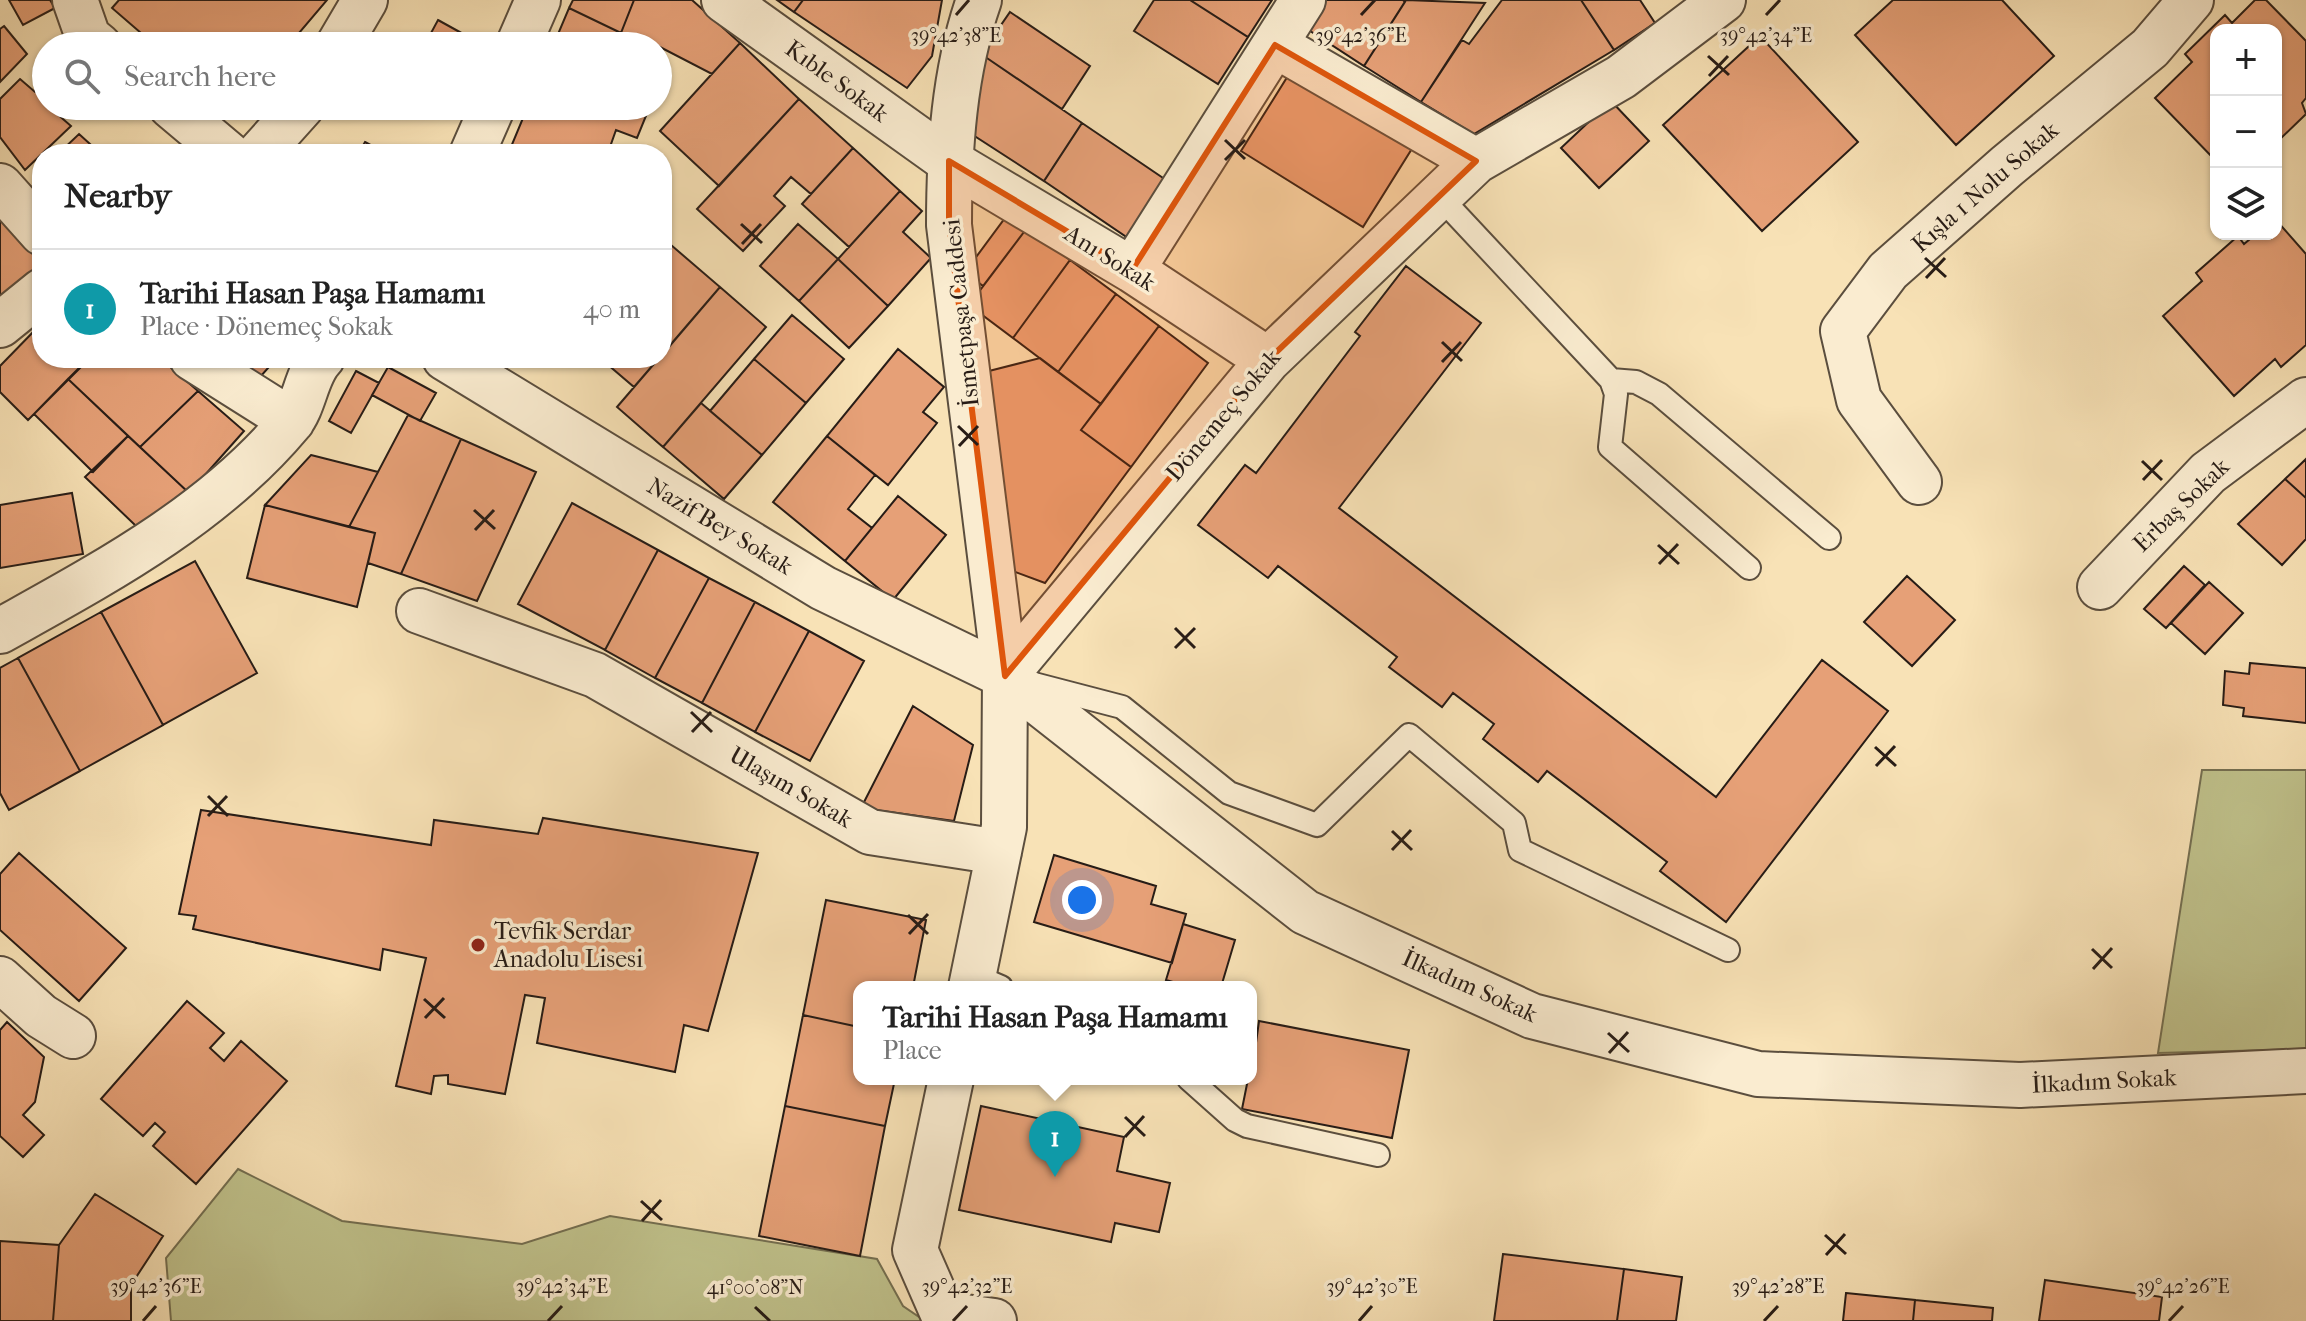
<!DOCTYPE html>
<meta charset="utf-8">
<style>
body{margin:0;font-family:"IM FELL French Canon",serif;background:#f2f2f2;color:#222}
.controls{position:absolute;right:24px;top:24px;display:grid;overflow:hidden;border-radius:16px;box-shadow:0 2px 6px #0004}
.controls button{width:72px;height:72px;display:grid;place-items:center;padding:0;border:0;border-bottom:2px solid #e0e0e0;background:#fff;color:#222;font:40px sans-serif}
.you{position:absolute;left:1082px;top:900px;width:28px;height:28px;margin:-20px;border:6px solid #fff;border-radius:50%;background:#1a73e8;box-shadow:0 0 0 12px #1a73e833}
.badge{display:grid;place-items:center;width:52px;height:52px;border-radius:50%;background:#1a73e8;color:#fff;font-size:26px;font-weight:700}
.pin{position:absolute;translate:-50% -66px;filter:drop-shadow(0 2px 4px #0008)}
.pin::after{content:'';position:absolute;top:42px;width:28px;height:24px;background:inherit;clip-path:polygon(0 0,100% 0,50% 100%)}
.popup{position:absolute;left:853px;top:981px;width:404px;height:104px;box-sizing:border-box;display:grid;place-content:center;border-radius:16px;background:#fff;filter:drop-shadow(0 2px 6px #0005);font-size:26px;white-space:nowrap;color:#767676}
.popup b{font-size:30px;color:#222}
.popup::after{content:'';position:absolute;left:50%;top:100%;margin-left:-16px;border:16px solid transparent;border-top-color:#fff}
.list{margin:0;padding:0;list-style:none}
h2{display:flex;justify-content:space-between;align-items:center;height:104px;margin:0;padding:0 32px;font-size:34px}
h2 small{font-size:26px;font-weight:400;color:#767676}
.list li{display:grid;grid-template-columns:52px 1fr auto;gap:24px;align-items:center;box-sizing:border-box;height:120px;padding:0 32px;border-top:2px solid #e0e0e0}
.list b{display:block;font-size:30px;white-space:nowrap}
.list p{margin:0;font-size:26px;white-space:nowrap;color:#767676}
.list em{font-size:26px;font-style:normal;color:#767676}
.icon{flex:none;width:44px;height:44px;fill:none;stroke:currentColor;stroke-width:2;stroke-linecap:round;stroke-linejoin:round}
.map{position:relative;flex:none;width:2306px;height:1321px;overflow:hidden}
.search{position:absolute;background:#fff;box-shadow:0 2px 6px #0004;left:32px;top:32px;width:640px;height:88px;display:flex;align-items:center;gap:20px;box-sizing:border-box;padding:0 28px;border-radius:44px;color:#767676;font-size:30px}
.panel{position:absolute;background:#fff;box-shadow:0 2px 6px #0004;left:32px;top:144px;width:640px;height:224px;border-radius:32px}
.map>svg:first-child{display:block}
.green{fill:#c0c28c;stroke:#746f51;stroke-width:2}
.building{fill:#e6a077;stroke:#271c16;stroke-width:2}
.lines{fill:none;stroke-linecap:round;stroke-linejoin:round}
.service-casing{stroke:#5b4e3e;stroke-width:26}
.minor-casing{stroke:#5b4e3e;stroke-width:48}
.tertiary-casing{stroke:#5b4e3e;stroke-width:48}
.service{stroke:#faecd0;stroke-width:22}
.minor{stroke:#faecd0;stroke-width:44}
.tertiary{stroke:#faecd0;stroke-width:44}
.marked{fill:#de560c;fill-opacity:0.2;stroke:#de560c;stroke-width:6;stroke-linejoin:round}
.ticks{fill:none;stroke:#271c16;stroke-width:3}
.poi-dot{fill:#8f2418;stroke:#faecd0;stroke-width:3}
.labels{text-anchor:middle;stroke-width:7;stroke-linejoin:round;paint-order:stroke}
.street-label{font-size:24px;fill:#271c16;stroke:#faecd0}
.poi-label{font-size:24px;fill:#271c16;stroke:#faecd0;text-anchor:start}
.ticks-label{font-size:20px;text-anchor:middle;fill:#271c16;stroke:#faecd0;stroke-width:7;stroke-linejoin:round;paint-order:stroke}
</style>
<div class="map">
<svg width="2306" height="1321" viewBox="0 0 2306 1321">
<rect width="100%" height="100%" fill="#f8e2b6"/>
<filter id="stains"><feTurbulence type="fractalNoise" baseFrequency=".0025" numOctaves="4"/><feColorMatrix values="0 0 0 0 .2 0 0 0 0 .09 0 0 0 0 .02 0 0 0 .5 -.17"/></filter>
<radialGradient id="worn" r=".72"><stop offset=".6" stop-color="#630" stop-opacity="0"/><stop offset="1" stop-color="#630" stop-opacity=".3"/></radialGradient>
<path class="green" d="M 2202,770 L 2306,770 L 2306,1049 L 2158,1053 Z
M 238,1169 L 342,1221 L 522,1244 L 610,1216 L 877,1259 L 903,1306 L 925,1321 L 171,1321 L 166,1258 Z"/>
<path class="building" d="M 9,0 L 50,0 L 55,8 L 23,25 Z
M 119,0 L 327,0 L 288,46 L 156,46 L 112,8 Z
M 573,0 L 634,0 L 621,33 L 569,8 Z
M 634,0 L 692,0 L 740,43 L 712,74 L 658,46 L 621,33 Z
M 777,0 L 803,0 L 794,12 Z
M 803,0 L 942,0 L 932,56 L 907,88 L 794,12 Z
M 1154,0 L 1190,0 L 1248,37 L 1218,84 L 1134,31 Z
M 1190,0 L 1272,0 L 1248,37 Z
M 1318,0 L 1403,0 L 1405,2 L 1364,66 L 1301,25 Z
M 1406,0 L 1485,3 L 1421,102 L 1364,66 Z
M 1502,0 L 1581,0 L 1614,50 L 1474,134 L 1421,102 L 1462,40 L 1469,44 Z
M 1581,0 L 1640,0 L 1655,23 L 1614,50 Z
M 1893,0 L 2002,0 L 2054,56 L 1956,145 L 1855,35 Z
M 2255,0 L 2266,0 L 2306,41 L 2306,98 L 2302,103 L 2306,114 L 2276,143 L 2276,30 L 2216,30 L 2216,161 L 2155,98 L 2192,62 L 2185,54 L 2225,15 L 2232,23 Z
M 569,8 L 621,33 L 653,46 L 553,46 Z
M 1010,12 L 1090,66 L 1062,109 L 981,54 Z
M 438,20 L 485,46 L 424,46 Z
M 4,26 L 27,54 L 0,82 L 0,29 Z
M 1760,36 L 1858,142 L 1762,231 L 1663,125 Z
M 740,43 L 799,99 L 719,186 L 660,131 Z
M 981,54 L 1082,123 L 1044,181 L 973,135 Z
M 1291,71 L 1413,147 L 1363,227 L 1241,151 Z
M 20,79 L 35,92 L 46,81 L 46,106 L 63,106 L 56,113 L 71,126 L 25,170 L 0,137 L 0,99 Z
M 799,99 L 853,148 L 811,194 L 791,177 L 774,196 L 785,206 L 743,251 L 697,209 Z
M 1611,101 L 1649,141 L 1599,188 L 1561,148 Z
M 528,106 L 650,106 L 637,138 L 616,130 L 610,147 L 627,154 L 508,154 Z
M 1082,123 L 1166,180 L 1128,238 L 1044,181 Z
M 79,134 L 101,154 L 58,154 Z
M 365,142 L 387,154 L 358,154 Z
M 853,148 L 900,191 L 849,247 L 802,204 Z
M 900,191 L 922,211 L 903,232 L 931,258 L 888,306 L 838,259 Z
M 6,211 L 42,258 L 42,276 L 0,309 L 0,215 Z
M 1008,214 L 1027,228 L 983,286 L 965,272 Z
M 2276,220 L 2306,254 L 2306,345 L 2281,367 L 2275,359 L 2234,396 L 2163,316 L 2202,281 L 2196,273 L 2238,236 L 2244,244 L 2256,234 L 2276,234 Z
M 798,224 L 838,259 L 799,301 L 760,266 Z
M 1027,228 L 1070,260 L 1013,338 L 969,305 Z
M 671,245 L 720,287 L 662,355 L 662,256 Z
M 838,259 L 888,306 L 849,348 L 799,301 Z
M 1070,260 L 1116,294 L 1058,372 L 1013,338 Z
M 1406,266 L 1481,323 L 1339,508 L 1716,797 L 1822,660 L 1888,711 L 1726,922 L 1660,871 L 1667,862 L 1547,771 L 1538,782 L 1483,739 L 1494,724 L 1453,693 L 1442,707 L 1389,667 L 1397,657 L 1278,566 L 1268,578 L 1198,525 L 1245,465 L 1256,473 L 1360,336 L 1355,332 Z
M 720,287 L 766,327 L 663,447 L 617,407 Z
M 1116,294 L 1159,326 L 1101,404 L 1058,372 Z
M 792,315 L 844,359 L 806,403 L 754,359 Z
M 1159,326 L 1208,363 L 1131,467 L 1081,430 Z
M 38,327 L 42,331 L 42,358 L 70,358 L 80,368 L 28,420 L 0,392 L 0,366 Z
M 898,349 L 944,387 L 923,412 L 937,423 L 888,485 L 827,436 Z
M 89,358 L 160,358 L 198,391 L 140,447 L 68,379 Z
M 214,358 L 277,358 L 251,387 Z
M 600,358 L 659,358 L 634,387 Z
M 1040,358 L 1101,404 L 1081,430 L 1131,467 L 1045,583 L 1010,570 L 981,373 Z
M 754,359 L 806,403 L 762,455 L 710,411 Z
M 388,367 L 436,393 L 420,421 L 372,395 Z
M 356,371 L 379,383 L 351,433 L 329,421 Z
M 68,379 L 128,436 L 93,472 L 34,414 Z
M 198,391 L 244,431 L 189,493 L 140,447 Z
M 701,403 L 762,455 L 724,499 L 663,447 Z
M 408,415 L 461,439 L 401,574 L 368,563 L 375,533 L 349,527 Z
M 128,436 L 189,493 L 136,526 L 85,477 Z
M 827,436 L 875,475 L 848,509 L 872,528 L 845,561 L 773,502 Z
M 461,439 L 536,472 L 477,601 L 401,574 Z
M 311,455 L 378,472 L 349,527 L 265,505 Z
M 2306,459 L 2306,498 L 2285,479 Z
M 2285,479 L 2306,498 L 2306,539 L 2282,565 L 2238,524 Z
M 72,493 L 83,554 L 0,568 L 0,505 Z
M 898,496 L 946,535 L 893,600 L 845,561 Z
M 572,503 L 658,550 L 605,650 L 518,604 Z
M 265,505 L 375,533 L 357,607 L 247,578 Z
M 658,550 L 709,578 L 655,678 L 605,650 Z
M 195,561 L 257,673 L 163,725 L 101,612 Z
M 2184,566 L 2205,585 L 2166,628 L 2144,609 Z
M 1907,576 L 1955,620 L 1912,666 L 1864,622 Z
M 709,578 L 755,602 L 702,703 L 655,678 Z
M 2209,582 L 2243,613 L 2205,654 L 2171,623 Z
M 755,602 L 809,631 L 755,732 L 702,703 Z
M 101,612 L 163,725 L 80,771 L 18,658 Z
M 809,631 L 864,661 L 810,761 L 755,732 Z
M 18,658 L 80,771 L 9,810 L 0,793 L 0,668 Z
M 2250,663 L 2306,668 L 2306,723 L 2243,716 L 2244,708 L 2223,705 L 2225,671 L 2249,674 Z
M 913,706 L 973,745 L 954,821 L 861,808 Z
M 201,810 L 431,845 L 434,820 L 538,834 L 543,818 L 758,853 L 708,1031 L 684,1025 L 675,1072 L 537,1043 L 545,998 L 525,995 L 505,1094 L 448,1084 L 448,1075 L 434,1076 L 431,1094 L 396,1086 L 426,958 L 383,949 L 380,970 L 193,929 L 196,916 L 179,914 Z
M 19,853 L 126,948 L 79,1001 L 0,930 L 0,874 Z
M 1054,855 L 1156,886 L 1151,904 L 1186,914 L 1172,963 L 1034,922 Z
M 826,900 L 926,920 L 913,987 L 859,987 L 859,1027 L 803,1015 Z
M 1183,924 L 1235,940 L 1221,987 L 1190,987 L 1166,980 Z
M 187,1001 L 224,1033 L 210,1048 L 224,1061 L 241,1041 L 287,1081 L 196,1184 L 153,1146 L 165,1132 L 155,1123 L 143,1136 L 101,1099 Z
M 803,1015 L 859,1027 L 859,1079 L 895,1079 L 885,1126 L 785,1106 Z
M 1259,1021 L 1409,1050 L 1392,1138 L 1242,1109 L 1248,1079 L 1251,1079 Z
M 7,1022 L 44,1057 L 35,1102 L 23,1115 L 44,1135 L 23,1157 L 0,1136 L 0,1030 Z
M 785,1106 L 885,1126 L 860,1256 L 759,1236 Z
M 981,1106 L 1124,1137 L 1117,1171 L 1170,1183 L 1159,1232 L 1115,1223 L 1111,1242 L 959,1210 Z
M 95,1194 L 163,1236 L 131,1285 L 131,1321 L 53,1321 L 59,1245 Z
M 0,1241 L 59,1245 L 53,1321 L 0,1321 Z
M 1503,1254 L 1624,1269 L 1617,1321 L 1494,1321 Z
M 1624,1269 L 1682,1277 L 1676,1321 L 1617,1321 Z
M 2045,1280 L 2162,1297 L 2159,1321 L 2039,1321 Z
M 1846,1293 L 1915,1300 L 1913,1321 L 1843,1321 Z
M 1915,1300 L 1993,1308 L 1992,1321 L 1913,1321 Z"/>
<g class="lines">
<defs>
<path id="service" d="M 1439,196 L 1611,380 L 1616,394 L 1610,447 L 1749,568
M 1611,380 L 1636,382 L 1659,394 L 1829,538
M 1030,683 L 1122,707 L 1229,793 L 1317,825 L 1409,735 L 1514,823 L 1520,850 L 1728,950
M 973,975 L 1001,987
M 1189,1079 L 1235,1120 L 1247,1126 L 1378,1155"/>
<path id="minor" d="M 75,0 L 88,37 L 99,46
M 724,0 L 949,161 L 1132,270 L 1268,360
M 1275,45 L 1476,161
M 338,46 L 365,0
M 518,46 L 538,0
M 171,106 L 228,154
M 259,154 L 302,106
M 472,154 L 493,106
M 0,186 L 42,233
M 1132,270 L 1303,0
M 0,325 L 42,291
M 192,358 L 292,421
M 445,358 L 823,588 L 1005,676 L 1305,912 L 1532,1016 L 1758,1074 L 2020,1085 L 2306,1071
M 1919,482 L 1859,400 L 1843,331 L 1888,271 L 2007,166 L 2150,48 L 2191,0
M 2100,587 L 2208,473 L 2306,400
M 419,611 L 595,675 L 870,832 L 999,852
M 0,631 C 104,573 212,516 290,423 C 305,405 306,374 322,358
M 0,979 L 41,1016 L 73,1036
M 971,987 L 1004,827 L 1005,676 L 1268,360 L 1476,161 L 1621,77 L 1723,0
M 951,1079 L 915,1250 L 943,1314 L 994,1321"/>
<path id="tertiary" d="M 979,0 C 954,71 949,150 949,225 L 1005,676"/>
</defs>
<use href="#service" class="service-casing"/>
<use href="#minor" class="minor-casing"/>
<use href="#tertiary" class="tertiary-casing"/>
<use href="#service" class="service"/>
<use href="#minor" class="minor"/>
<use href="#tertiary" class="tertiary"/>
</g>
<path class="marked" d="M 1275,45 L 1476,161 L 1268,360 L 1005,676 L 949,225 L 949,161 L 1132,270 Z"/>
<path class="ticks" d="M 956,15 L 969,0M 1361,15 L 1375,0M 1766,15 L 1780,0M 1708,56 L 1729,75M 1709,76 L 1728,56M 1225,140 L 1245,159M 1225,160 L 1245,140M 741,224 L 762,243M 742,244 L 761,224M 1925,258 L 1946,277M 1926,278 L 1945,258M 1442,342 L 1462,361M 1442,362 L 1461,342M 958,426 L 978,445M 959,446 L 978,426M 2142,461 L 2162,480M 2143,480 L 2162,460M 474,510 L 495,529M 475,530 L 494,510M 1658,545 L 1679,564M 1659,564 L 1678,544M 1175,628 L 1195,648M 1175,648 L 1195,628M 691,712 L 712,732M 692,732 L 711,712M 1875,747 L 1896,766M 1876,766 L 1895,746M 208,796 L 228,816M 208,816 L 227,796M 1392,831 L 1412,850M 1392,850 L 1411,830M 908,915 L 928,934M 909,934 L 928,914M 2092,949 L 2112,968M 2093,969 L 2112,948M 424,999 L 445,1018M 425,1018 L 444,998M 1608,1033 L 1629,1052M 1609,1053 L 1628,1032M 1125,1117 L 1145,1136M 1125,1137 L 1144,1116M 641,1201 L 662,1220M 642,1221 L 661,1200M 1825,1235 L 1846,1254M 1826,1255 L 1845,1234M 755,1307 L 770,1321M 143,1321 L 156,1306M 548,1321 L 562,1306M 953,1321 L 967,1306M 1359,1321 L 1372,1306M 1764,1321 L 1778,1306M 2169,1321 L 2183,1306"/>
<circle class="poi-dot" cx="478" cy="945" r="8"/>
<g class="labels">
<g class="street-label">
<text transform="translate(837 81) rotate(36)" y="8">Kıble Sokak</text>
<text transform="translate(1985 187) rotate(-41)" y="8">Kışla 1 Nolu Sokak</text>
<text transform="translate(1110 258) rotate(32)" y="8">Anı Sokak</text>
<text transform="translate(961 313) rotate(-96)" y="8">İsmetpaşa Caddesi</text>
<text transform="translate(1223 415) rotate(-50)" y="8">Dönemeç Sokak</text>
<text transform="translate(2181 505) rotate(-44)" y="8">Erbaş Sokak</text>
<text transform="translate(720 526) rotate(31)" y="8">Nazif Bey Sokak</text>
<text transform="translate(791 787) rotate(30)" y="8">Ulaşım Sokak</text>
<text transform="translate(1470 986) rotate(24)" y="8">İlkadım Sokak</text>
<text transform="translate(2104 1081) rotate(-3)" y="8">İlkadım Sokak</text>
</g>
<g class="poi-label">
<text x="494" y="939">Tevfik Serdar<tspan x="494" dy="28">Anadolu Lisesi</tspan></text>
</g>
</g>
<g class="ticks-label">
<text x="956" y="42">39°42'38"E</text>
<text x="1361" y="42">39°42'36"E</text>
<text x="1766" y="42">39°42'34"E</text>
<text x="156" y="1293">39°42'36"E</text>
<text x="562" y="1293">39°42'34"E</text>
<text x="967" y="1293">39°42'32"E</text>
<text x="1372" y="1293">39°42'30"E</text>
<text x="1778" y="1293">39°42'28"E</text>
<text x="2183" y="1293">39°42'26"E</text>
<text x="755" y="1294">41°00'08"N</text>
</g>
<rect width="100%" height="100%" filter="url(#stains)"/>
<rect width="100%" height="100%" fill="url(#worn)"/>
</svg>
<div class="controls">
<button>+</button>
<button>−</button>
<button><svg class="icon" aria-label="layers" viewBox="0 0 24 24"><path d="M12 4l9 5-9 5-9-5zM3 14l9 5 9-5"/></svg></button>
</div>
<div class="you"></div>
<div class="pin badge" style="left:1055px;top:1177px;background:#0f9aa8">1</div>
<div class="popup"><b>Tarihi Hasan Paşa Hamamı</b>Place</div>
<div class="search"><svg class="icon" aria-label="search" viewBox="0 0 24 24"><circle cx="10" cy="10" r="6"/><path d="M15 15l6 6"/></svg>Search here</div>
<section class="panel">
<h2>Nearby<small></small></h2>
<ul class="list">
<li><span class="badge" style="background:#0f9aa8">1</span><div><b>Tarihi Hasan Paşa Hamamı</b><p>Place · Dönemeç Sokak</p></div><em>40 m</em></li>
</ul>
</section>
</div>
